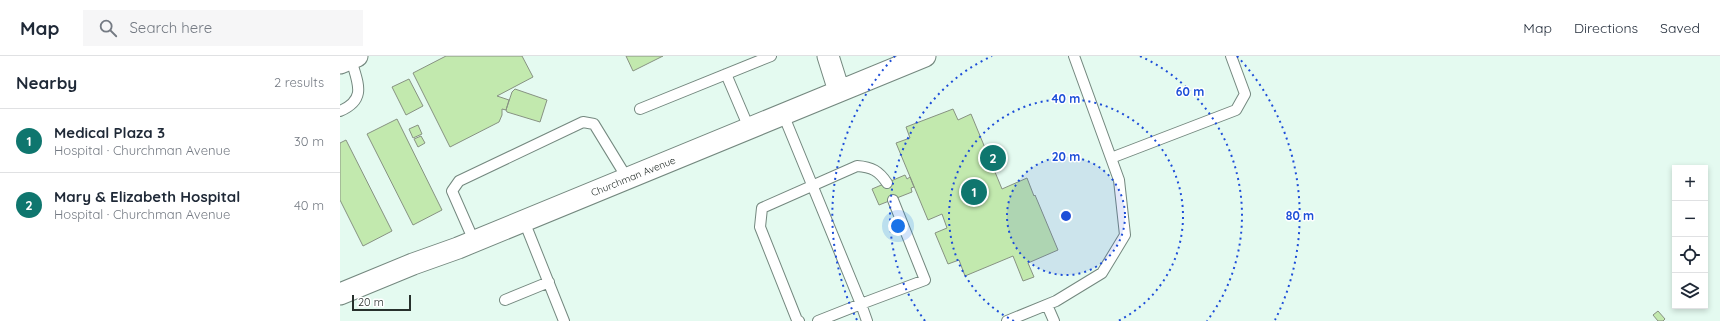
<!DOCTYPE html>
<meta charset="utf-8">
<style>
body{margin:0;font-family:Quicksand,sans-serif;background:#f6f6f7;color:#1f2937}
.controls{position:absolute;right:12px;bottom:12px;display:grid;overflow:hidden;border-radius:0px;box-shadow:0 2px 6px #0003}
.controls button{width:36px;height:36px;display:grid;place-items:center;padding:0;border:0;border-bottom:1px solid #e0e1e3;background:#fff;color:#1f2937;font:20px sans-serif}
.scale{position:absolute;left:12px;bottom:10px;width:59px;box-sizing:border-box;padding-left:4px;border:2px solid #27302c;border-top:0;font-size:11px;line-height:14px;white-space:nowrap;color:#27302c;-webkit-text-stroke:3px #fff;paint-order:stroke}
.you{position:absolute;left:558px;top:170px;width:14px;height:14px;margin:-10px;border:3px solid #fff;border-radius:50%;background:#1a73e8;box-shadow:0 0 0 6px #1a73e833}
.badge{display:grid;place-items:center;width:26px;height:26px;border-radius:50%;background:#0f766e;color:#fff;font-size:13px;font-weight:700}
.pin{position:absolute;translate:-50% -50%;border:2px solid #fff;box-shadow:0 1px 4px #0006}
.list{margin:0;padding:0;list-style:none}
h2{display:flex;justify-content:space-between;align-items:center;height:52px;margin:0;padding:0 16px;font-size:17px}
h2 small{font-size:13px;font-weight:400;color:#747a83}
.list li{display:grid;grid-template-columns:26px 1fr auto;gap:12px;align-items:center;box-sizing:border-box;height:64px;padding:0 16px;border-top:1px solid #e0e1e3}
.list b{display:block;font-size:15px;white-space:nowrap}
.list p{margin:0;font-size:13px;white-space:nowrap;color:#747a83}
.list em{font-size:13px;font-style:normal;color:#747a83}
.icon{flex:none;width:22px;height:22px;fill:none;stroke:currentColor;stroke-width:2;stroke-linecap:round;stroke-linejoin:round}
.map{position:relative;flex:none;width:1380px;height:265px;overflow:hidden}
header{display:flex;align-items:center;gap:24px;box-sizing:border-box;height:56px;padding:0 20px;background:#fff;border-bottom:1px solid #e0e1e3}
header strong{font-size:19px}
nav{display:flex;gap:22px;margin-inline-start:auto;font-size:14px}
.search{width:280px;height:36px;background:#f6f6f7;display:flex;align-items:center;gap:10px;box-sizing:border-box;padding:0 14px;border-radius:0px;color:#747a83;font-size:15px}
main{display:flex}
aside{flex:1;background:#fff}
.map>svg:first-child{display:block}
.building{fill:#c2e9ae;stroke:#879282}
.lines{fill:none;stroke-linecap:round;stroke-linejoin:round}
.service-casing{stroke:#74887f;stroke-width:12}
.minor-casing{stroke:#74887f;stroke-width:23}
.service{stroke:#fff;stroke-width:10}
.minor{stroke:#fff;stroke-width:21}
.ring{fill:none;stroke:#1d4ed8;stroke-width:2;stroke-dasharray:2 4}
.labels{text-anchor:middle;stroke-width:3;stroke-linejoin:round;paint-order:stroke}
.street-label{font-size:10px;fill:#27302c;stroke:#fff}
.centre{fill:#1d4ed8;stroke:#fff;stroke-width:2}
.ring-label{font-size:12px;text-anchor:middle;font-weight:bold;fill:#1d4ed8;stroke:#fff;stroke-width:3;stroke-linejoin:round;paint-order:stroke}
</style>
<header>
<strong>Map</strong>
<div class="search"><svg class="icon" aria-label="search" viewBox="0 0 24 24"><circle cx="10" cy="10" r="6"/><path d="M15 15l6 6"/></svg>Search here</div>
<nav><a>Map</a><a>Directions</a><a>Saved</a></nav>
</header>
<main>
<aside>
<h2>Nearby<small>2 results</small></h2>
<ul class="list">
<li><span class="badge">1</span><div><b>Medical Plaza 3</b><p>Hospital · Churchman Avenue</p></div><em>30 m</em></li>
<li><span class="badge">2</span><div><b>Mary &amp; Elizabeth Hospital</b><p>Hospital · Churchman Avenue</p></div><em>40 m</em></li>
</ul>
</aside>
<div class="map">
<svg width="1380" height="265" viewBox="0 0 1380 265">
<rect width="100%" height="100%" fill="#e4faf0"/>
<path class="building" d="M 106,0 L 182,0 L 193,21 L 157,40 L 169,44 L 166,54 L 162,53 L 162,59 L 159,66 L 110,91 L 73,17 Z
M 286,0 L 323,0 L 293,15 Z
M 69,23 L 83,50 L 66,59 L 52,31 Z
M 175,33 L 207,44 L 200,66 L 167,56 L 166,54 L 172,36 Z
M 613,53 L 618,64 L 631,58 L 662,133 L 687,122 L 694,140 L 695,139 L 718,194 L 688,207 L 694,221 L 683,225 L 673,200 L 625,220 L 619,204 L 608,208 L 595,177 L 607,172 L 602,158 L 588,164 L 556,87 L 570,82 L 566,71 Z
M 57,63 L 102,154 L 73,169 L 27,78 Z
M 78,69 L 82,78 L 73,82 L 69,73 Z
M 81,80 L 85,87 L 78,91 L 74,83 Z
M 6,84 L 52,175 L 23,190 L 0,144 L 0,87 Z
M 565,119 L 567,123 L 570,121 L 574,131 L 571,132 L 572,136 L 539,149 L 532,133 Z
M 1318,255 L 1325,263 L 1323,265 L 1318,265 L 1313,259 Z"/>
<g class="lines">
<defs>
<path id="service" d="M 386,18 L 409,72
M 300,53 L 431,0
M 0,55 C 28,43 17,26 11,3
M 443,58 L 521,248 L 585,224 L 553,144
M 771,102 L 896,54 L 905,38 L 891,0
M 184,165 L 224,265
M 134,185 L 112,135 L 119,125 L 243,66 L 254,68 L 287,122
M 165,244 L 209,226
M 707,249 L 714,265
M 459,265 L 457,264 L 420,171 L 422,152 L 517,110 C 532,111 539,115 547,127
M 478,265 L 521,248 L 527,265
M 667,265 L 716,245 L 762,217 L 785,179 L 779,124 L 734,0"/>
<path id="minor" d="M 488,0 L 499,35
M 0,7 L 17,0
M 0,238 L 73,208 L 118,192 L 585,0"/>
</defs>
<use href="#service" class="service-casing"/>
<use href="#minor" class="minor-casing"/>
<use href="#service" class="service"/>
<use href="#minor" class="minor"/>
</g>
<circle cx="726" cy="160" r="59" fill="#1d4ed8" fill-opacity=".12"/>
<g class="ring">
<circle cx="726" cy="160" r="59"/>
<path d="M674 265A117 117 0 1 1 778 265"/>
<path d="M585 265A176 176 0 0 1 652 0M800 0A176 176 0 0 1 867 265"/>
<path d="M517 264A234 234 0 0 1 555 0M897 0A234 234 0 0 1 935 264"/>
</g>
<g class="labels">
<g class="street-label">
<text transform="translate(293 120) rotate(-22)" y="4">Churchman Avenue</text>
</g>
</g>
<circle cx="726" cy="160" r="6" class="centre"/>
<g class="ring-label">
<text x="850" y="40">60 m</text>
<text x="726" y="47">40 m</text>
<text x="726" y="105">20 m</text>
<text x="960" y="164">80 m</text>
</g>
</svg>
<div class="controls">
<button>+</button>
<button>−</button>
<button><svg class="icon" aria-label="locate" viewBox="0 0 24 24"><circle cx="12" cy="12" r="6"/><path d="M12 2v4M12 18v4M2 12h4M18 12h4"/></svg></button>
<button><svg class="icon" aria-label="layers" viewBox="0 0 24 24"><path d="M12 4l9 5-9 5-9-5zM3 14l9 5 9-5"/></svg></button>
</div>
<div class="scale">20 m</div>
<div class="you"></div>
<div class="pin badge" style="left:634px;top:136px">1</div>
<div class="pin badge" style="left:653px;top:102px">2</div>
</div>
</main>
